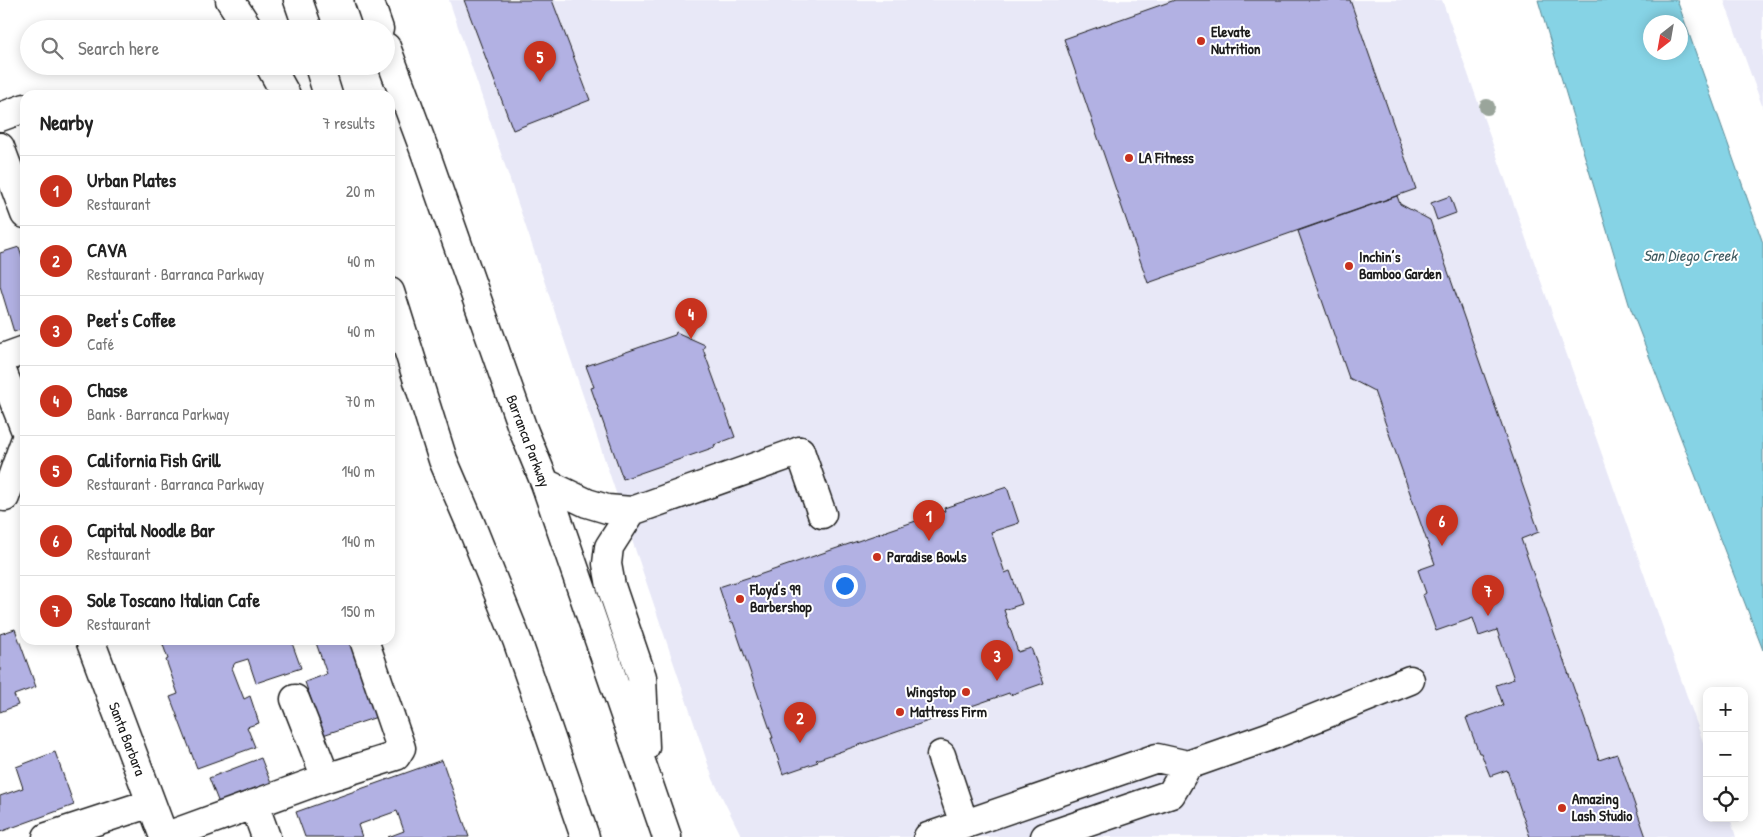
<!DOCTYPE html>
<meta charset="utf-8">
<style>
body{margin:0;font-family:"Patrick Hand",sans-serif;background:#f2f2f2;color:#222}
.controls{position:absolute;right:15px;bottom:15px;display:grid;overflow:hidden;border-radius:10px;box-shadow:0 2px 12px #0003}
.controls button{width:45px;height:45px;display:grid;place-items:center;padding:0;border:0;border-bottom:1px solid #e0e0e0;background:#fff;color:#222;font:25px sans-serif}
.compass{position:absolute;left:1643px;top:15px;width:45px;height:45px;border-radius:50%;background:#fff;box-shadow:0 2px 12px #0003;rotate:211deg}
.you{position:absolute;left:844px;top:585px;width:18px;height:18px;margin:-12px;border:4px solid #fff;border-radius:50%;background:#1a73e8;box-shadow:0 0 0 8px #1a73e833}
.badge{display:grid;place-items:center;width:32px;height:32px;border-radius:50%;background:#c8321e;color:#fff;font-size:16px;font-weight:700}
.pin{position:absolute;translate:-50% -41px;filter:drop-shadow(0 1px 2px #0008)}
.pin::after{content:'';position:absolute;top:26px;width:18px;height:15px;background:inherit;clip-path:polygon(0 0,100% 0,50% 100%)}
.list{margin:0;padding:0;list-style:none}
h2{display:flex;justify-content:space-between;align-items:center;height:65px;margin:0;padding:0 20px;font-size:21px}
h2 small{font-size:16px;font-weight:400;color:#767676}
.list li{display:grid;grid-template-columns:32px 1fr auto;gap:15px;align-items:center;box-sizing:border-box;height:70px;padding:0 20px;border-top:1px solid #e0e0e0}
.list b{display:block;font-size:19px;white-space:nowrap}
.list p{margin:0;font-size:16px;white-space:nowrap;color:#767676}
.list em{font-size:16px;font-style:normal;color:#767676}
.icon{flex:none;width:28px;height:28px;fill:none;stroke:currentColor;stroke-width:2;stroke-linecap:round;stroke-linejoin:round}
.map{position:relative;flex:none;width:1763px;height:837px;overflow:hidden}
.search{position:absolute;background:#fff;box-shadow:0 2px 12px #0003;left:20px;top:20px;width:375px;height:55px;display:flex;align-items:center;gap:12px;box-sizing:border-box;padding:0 18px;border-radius:28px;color:#767676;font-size:19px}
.panel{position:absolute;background:#fff;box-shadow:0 2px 12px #0003;left:20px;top:90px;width:375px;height:555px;border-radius:15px}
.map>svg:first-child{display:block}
.built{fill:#e8e8f7}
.water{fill:#86d3e5;stroke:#5c8a95;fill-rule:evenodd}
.building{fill:#b2b1e3;stroke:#1c1c1c}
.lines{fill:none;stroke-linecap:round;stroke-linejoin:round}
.minor-casing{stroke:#1c1c1c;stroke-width:31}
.major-casing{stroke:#1c1c1c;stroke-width:31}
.minor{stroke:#fff;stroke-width:28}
.major{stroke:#fff;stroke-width:28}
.tree{fill:#9aa59b}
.poi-dot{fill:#c8321e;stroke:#fff;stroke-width:2}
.labels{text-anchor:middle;stroke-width:4;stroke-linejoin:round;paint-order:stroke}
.poi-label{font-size:15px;font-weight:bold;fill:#1c1c1c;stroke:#fff;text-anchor:start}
.street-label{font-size:15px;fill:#1c1c1c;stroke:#fff}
.water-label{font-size:16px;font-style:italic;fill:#415c62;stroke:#fff}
</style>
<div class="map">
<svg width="1763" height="837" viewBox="0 0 1763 837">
<rect width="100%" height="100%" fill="#fff"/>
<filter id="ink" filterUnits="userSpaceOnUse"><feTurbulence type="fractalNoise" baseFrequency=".02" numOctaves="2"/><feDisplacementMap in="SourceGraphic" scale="10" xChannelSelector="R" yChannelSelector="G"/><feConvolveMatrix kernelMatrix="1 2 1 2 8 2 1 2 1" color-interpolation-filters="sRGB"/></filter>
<g filter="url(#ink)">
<path class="built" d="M 449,0 L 1442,0 L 1707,753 L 1707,818 L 1730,818 L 1736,837 L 742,837 L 713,779 Z
M 1724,0 L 1763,0 L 1763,108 Z"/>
<path class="water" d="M 1538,0 L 1677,0 L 1763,243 L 1763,650 L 1629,304 ZM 1650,22 L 1680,22 L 1680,52 L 1650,52 Z"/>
<path class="building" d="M 464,0 L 552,0 L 590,100 L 513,130 Z
M 1175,0 L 1350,0 L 1416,189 L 1148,283 L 1064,39 Z
M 1397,196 L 1400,204 L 1430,220 L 1539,532 L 1521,539 L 1599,760 L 1617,754 L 1646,837 L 1530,837 L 1507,770 L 1490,776 L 1481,753 L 1479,753 L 1466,718 L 1503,705 L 1496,685 L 1514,679 L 1497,630 L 1479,636 L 1473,618 L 1436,631 L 1423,595 L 1426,593 L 1418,570 L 1435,564 L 1374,391 L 1349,378 L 1298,231 Z
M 1450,196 L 1456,213 L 1437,220 L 1431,203 Z
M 19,247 L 25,265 L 25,328 L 14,332 L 0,286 L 0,253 Z
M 676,332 L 705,345 L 703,349 L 735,437 L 714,445 L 715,447 L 623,479 L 591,388 L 594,387 L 586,366 L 675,335 Z
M 1007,487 L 1019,523 L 991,532 L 1005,573 L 1010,571 L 1022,604 L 1004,610 L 1018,652 L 1031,648 L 1044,683 L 1010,695 L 1009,693 L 816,760 L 818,762 L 783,774 L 771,738 L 773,738 L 733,622 L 731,623 L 719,587 L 753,576 L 753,577 L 945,511 L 944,508 Z
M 15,629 L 36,687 L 14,695 L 18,705 L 0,712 L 0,634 Z
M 165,640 L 300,640 L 292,643 L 301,668 L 256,683 L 248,659 L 235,663 L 232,668 L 244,699 L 250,696 L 259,723 L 247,727 L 255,747 L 197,768 L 170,697 L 178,694 L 166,660 L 168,659 L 163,645 Z
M 315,640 L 350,640 L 377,717 L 323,735 L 305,682 L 327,674 Z
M 55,752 L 74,805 L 0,832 L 0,796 L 23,788 L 16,767 Z
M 261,758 L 272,786 L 220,806 L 209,778 Z
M 442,760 L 469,837 L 388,837 L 404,831 L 397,811 L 358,825 L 362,837 L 305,837 L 296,812 Z"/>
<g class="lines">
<defs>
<path id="minor" d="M 0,117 L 25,108
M 0,147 L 25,214
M 0,359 L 25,350
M 0,366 L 25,429
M 800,451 L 822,514
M 5,497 L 25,441
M 90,640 L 164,837
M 295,699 L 326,778 L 396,756 L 401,748 L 364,640
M 941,755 L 964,824
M 254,804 L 266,837
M 47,837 L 151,803
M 164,837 L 326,778
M 928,837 L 1157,758 L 1188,765 L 1268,737 L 1410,680
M 1045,837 L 1171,794 L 1188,765"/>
<path id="major" d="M 230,0 L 249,29
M 298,0 L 308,29
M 369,0 L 379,29
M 386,47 L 424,149 L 522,427 L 545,483 L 667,837
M 270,66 L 286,95
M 319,66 L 328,95
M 390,292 L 443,460 L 471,525 L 517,640 L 585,837
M 545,483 L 587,503 L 607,509 L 632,511 L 800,451
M 632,511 L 609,547 L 607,564 L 611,586 L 642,677 L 645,747"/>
</defs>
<use href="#minor" class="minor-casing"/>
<use href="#major" class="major-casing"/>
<use href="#minor" class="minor"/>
<use href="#major" class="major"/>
</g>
<circle class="tree" cx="1487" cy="107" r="8"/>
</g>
<g class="poi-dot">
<circle cx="1201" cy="41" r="5"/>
<circle cx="1129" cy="158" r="5"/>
<circle cx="1349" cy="266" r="5"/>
<circle cx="877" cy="557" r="5"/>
<circle cx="740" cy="599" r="5"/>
<circle cx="966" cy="692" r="5"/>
<circle cx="900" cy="712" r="5"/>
<circle cx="1562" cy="808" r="5"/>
</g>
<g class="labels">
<g class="poi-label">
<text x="1211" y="37">Elevate<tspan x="1211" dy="17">Nutrition</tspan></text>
<text x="1139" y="163">LA Fitness</text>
<text x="1359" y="262">Inchin’s<tspan x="1359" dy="17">Bamboo Garden</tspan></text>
<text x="887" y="562">Paradise Bowls</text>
<text x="750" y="595">Floyd's 99<tspan x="750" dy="17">Barbershop</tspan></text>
<text x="956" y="697" text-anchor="end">Wingstop</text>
<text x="910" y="717">Mattress Firm</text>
<text x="1572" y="804">Amazing<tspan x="1572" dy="17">Lash Studio</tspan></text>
</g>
<g class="street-label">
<text transform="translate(528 441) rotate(69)" y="5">Barranca Parkway</text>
<text transform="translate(127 739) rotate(69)" y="5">Santa Barbara</text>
</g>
<g class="water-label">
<text x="1690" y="261">San Diego Creek</text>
</g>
</g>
</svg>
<div class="controls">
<button>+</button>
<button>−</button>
<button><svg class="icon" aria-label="locate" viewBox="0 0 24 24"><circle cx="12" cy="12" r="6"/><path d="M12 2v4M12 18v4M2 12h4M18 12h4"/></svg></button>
</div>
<svg class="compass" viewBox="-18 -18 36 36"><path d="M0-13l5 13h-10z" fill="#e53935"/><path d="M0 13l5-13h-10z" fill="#767676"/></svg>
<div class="you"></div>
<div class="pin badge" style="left:929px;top:541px">1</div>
<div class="pin badge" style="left:800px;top:743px">2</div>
<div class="pin badge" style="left:997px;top:681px">3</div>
<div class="pin badge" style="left:691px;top:339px">4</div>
<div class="pin badge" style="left:540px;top:82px">5</div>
<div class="pin badge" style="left:1442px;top:546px">6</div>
<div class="pin badge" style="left:1488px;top:616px">7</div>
<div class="search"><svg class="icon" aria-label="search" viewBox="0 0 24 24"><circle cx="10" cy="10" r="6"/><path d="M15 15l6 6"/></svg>Search here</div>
<section class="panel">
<h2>Nearby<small>7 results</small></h2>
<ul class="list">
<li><span class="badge">1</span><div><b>Urban Plates</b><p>Restaurant</p></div><em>20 m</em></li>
<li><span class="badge">2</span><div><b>CAVA</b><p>Restaurant · Barranca Parkway</p></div><em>40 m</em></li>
<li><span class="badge">3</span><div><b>Peet's Coffee</b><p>Café</p></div><em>40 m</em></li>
<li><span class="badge">4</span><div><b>Chase</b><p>Bank · Barranca Parkway</p></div><em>70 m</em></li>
<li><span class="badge">5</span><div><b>California Fish Grill</b><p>Restaurant · Barranca Parkway</p></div><em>140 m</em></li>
<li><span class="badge">6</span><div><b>Capital Noodle Bar</b><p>Restaurant</p></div><em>140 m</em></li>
<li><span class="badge">7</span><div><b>Sole Toscano Italian Cafe</b><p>Restaurant</p></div><em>150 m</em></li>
</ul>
</section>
</div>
